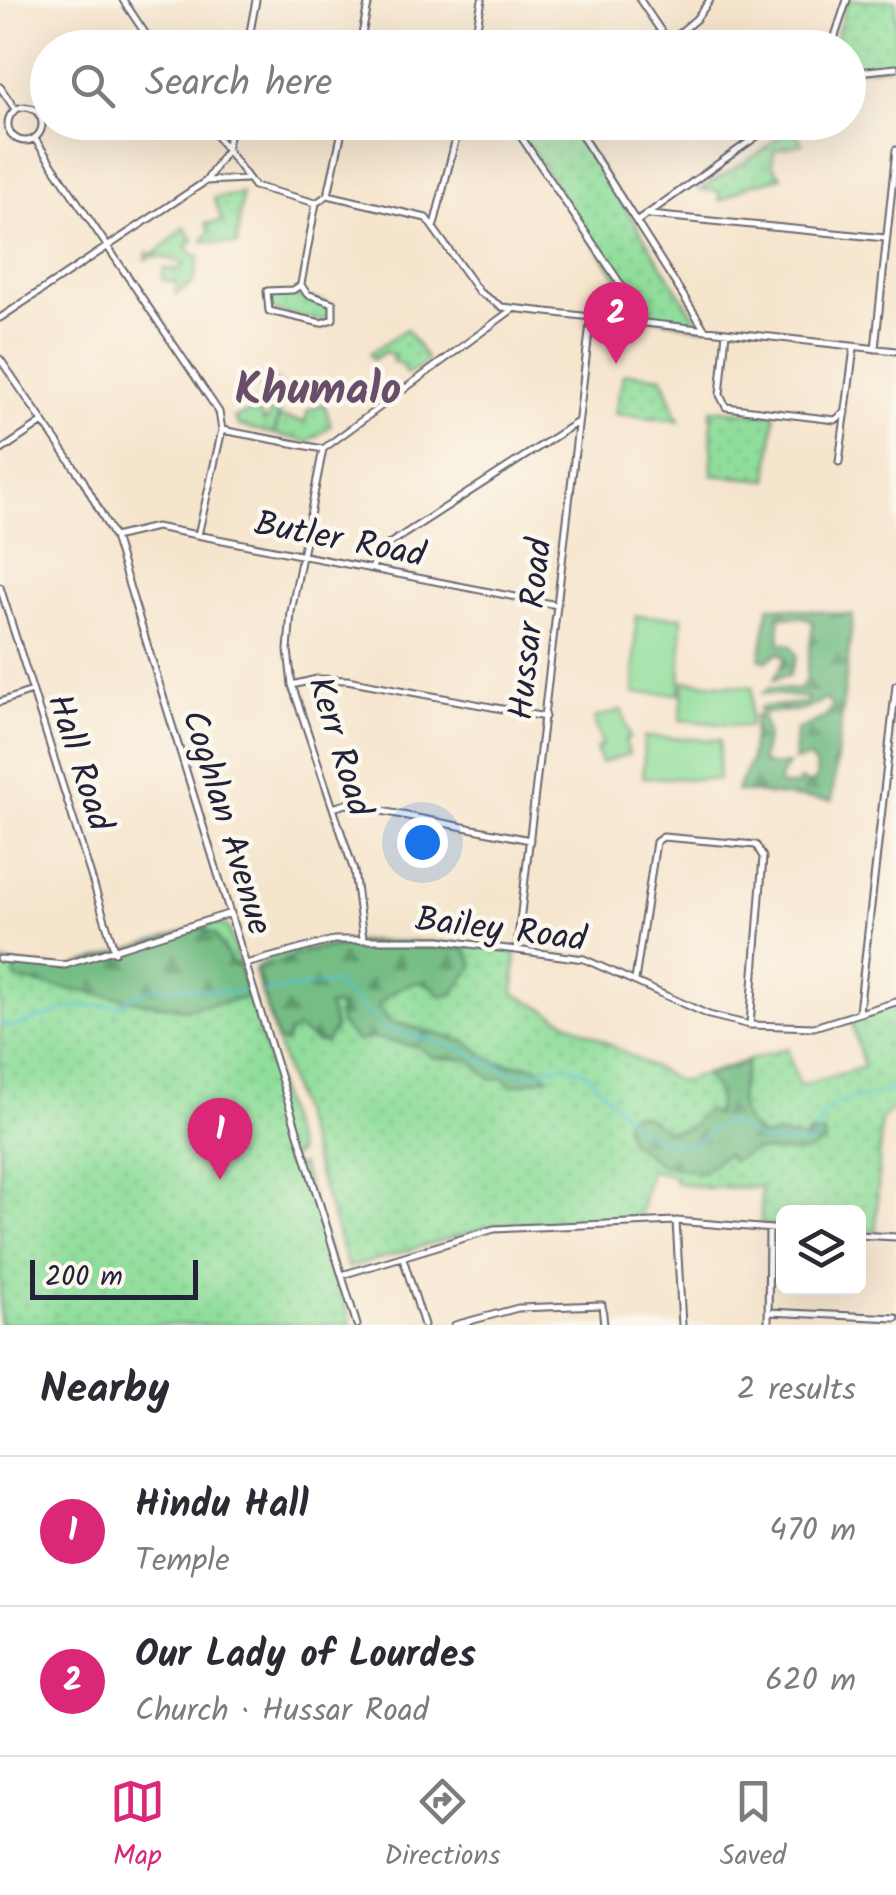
<!DOCTYPE html>
<meta charset="utf-8">
<style>
body{margin:0;font-family:Kalam,sans-serif;background:#f2f2f3;color:#2b2b33}
.controls{position:absolute;right:30px;bottom:30px;display:grid;overflow:hidden;border-radius:15px;box-shadow:0 10px 40px #0002}
.controls button{width:90px;height:90px;display:grid;place-items:center;padding:0;border:0;border-bottom:2px solid #e1e1e2;background:#fff;color:#2b2b33;font:50px sans-serif}
.scale{position:absolute;left:30px;bottom:25px;width:168px;box-sizing:border-box;padding-left:10px;border:5px solid #22223b;border-top:0;font-size:28px;line-height:35px;white-space:nowrap;color:#22223b;-webkit-text-stroke:8px #fbf7ec;paint-order:stroke}
.you{position:absolute;left:422px;top:842px;width:35px;height:35px;margin:-25px;border:8px solid #fff;border-radius:50%;background:#1a73e8;box-shadow:0 0 0 15px #1a73e833}
.badge{display:grid;place-items:center;width:65px;height:65px;border-radius:50%;background:#db2777;color:#fff;font-size:32px;font-weight:700}
.pin{position:absolute;translate:-50% -82px;filter:drop-shadow(0 2px 5px #0008)}
.pin::after{content:'';position:absolute;top:52px;width:35px;height:30px;background:inherit;clip-path:polygon(0 0,100% 0,50% 100%)}
.list{margin:0;padding:0;list-style:none}
h2{display:flex;justify-content:space-between;align-items:center;height:130px;margin:0;padding:0 40px;font-size:42px}
h2 small{font-size:32px;font-weight:400;color:#7c7c81}
.list li{display:grid;grid-template-columns:65px 1fr auto;gap:30px;align-items:center;box-sizing:border-box;height:150px;padding:0 40px;border-top:2px solid #e1e1e2}
.list b{display:block;font-size:38px;white-space:nowrap}
.list p{margin:0;font-size:32px;white-space:nowrap;color:#7c7c81}
.list em{font-size:32px;font-style:normal;color:#7c7c81}
.icon{flex:none;width:55px;height:55px;fill:none;stroke:currentColor;stroke-width:2;stroke-linecap:round;stroke-linejoin:round}
.map{position:relative;flex:none;width:896px;height:1325px;overflow:hidden}
.search{position:absolute;background:#fff;box-shadow:0 10px 40px #0002;left:30px;right:30px;top:30px;height:110px;display:flex;align-items:center;gap:25px;box-sizing:border-box;padding:0 35px;border-radius:55px;color:#7c7c81;font-size:38px}
.sheet{height:430px;background:#fff}
nav{display:flex;justify-content:space-around;align-items:center;box-sizing:border-box;height:140px;border-top:2px solid #e1e1e2;background:#fff;font-size:28px;color:#7c7c81}
nav a{display:grid;justify-items:center;gap:5px}
nav .on{color:#db2777}
.map>svg:first-child{display:block}
.grass{fill:url(#grass-dots);stroke:#5a806c;stroke-width:2.5}
.forest{fill:url(#forest-firs);stroke:#4b7060;stroke-width:2.5}
.garden{fill:#91de9c;stroke:#5a806c;stroke-width:2.5}
.lines{fill:none;stroke-linecap:round;stroke-linejoin:round}
.stream{stroke:#58c4d2;stroke-width:2.5}
.street-casing{stroke:#6c666e;stroke-width:9}
.street{stroke:#fff;stroke-width:5}
.labels{text-anchor:middle;stroke-width:9;stroke-linejoin:round;paint-order:stroke}
.street-label{font-size:35px;fill:#22223b;stroke:#fbf7ec}
.district-label{font-size:45px;font-weight:bold;fill:#684e6b;stroke:#fbf7ec}
</style>
<div class="map">
<svg width="896" height="1325" viewBox="0 0 896 1325">
<defs>
<pattern id="grass-dots" width="8" height="8" patternUnits="userSpaceOnUse" patternTransform="scale(2.5)"><rect width="8" height="8" fill="#91de9c"/><path d="M2 2h.1M6 6h.1" fill="none" stroke="#7dbe87" stroke-width="1.8" stroke-linecap="round"/></pattern>
<pattern id="forest-firs" width="22" height="20" patternUnits="userSpaceOnUse" patternTransform="scale(2.5)"><rect width="22" height="20" fill="#74bd84"/><path d="M5 1l3.5 6h-7zM16 11l3.5 6h-7z" fill="#5f996d"/></pattern>
</defs>
<rect width="100%" height="100%" fill="#fbf7ec"/>
<filter id="ink" filterUnits="userSpaceOnUse"><feTurbulence type="fractalNoise" baseFrequency=".01" numOctaves="2"/><feDisplacementMap in="SourceGraphic" scale="20" xChannelSelector="R" yChannelSelector="G"/><feConvolveMatrix kernelMatrix="1 2 1 2 8 2 1 2 1" color-interpolation-filters="sRGB"/></filter>
<filter id="wash" filterUnits="userSpaceOnUse"><feTurbulence type="fractalNoise" baseFrequency=".0048" numOctaves="4" result="noise"/><feDisplacementMap in="SourceGraphic" scale="40" xChannelSelector="R" yChannelSelector="G"/><feGaussianBlur stdDeviation="2.25" result="paint"/><feColorMatrix in="noise" values="0 0 0 0 0 0 0 0 0 0 0 0 0 0 0 0 0 1.4 0 .05"/><feComposite in="paint" operator="in"/></filter>
<g filter="url(#wash)">
<rect width="100%" height="100%" fill="#f6e5cd"/>
<path class="grass" d="M 848,0 L 896,0 L 896,65 L 849,71 L 848,48 L 832,48 Z
M 513,123 L 571,123 L 702,328 L 631,313 L 627,292 Z
M 794,123 L 802,144 L 774,150 L 772,165 L 782,177 L 750,185 L 720,201 L 719,191 L 699,190 L 764,150 Z
M 242,194 L 237,245 L 203,241 L 210,230 L 206,224 L 222,221 L 214,198 Z
M 185,227 L 194,242 L 189,241 L 188,250 L 199,257 L 193,283 L 176,294 L 177,282 L 162,280 L 164,269 L 180,269 L 183,262 L 154,256 L 146,259 L 147,252 L 155,254 Z
M 277,293 L 325,302 L 330,316 L 319,321 L 270,310 L 269,295 Z
M 406,329 L 428,361 L 407,375 L 401,364 L 392,361 L 394,356 L 385,352 L 373,360 L 370,353 Z
M 628,373 L 662,377 L 679,421 L 615,414 L 623,375 Z
M 255,376 L 273,378 L 283,388 L 274,434 L 239,426 L 234,418 L 259,409 L 263,421 L 269,419 L 269,403 Z
M 324,404 L 331,426 L 308,442 L 275,434 L 279,417 L 305,422 L 308,410 Z
M 711,409 L 775,415 L 768,480 L 712,475 Z
M 215,922 L 228,927 L 297,1153 L 288,1160 L 290,1166 L 301,1165 L 352,1325 L 0,1325 L 0,962 L 58,971 Z
M 360,941 L 433,942 L 516,951 L 514,993 L 680,1082 L 787,1048 L 799,1086 L 864,1067 L 851,1020 L 896,1006 L 896,1105 L 881,1120 L 876,1231 L 859,1230 L 858,1212 L 784,1212 L 783,1226 L 761,1224 L 761,1187 L 706,1188 L 674,1182 L 675,1176 L 650,1170 L 639,1218 L 496,1225 L 348,1268 L 254,970 C 277,946 329,946 360,941 Z"/>
<path class="forest" d="M 769,606 L 853,615 L 832,801 L 736,791 L 750,762 L 755,715 L 763,717 L 767,735 L 761,762 L 773,766 L 788,764 L 778,781 L 782,786 L 797,786 L 800,780 L 811,784 L 817,778 L 815,765 L 809,758 L 794,761 L 796,730 L 826,717 L 832,705 L 825,699 L 804,710 L 761,713 L 759,708 L 764,707 L 806,703 L 808,698 L 763,693 L 770,688 L 799,690 L 806,680 L 813,622 L 804,617 L 779,617 L 780,643 L 791,645 L 797,656 L 789,676 L 773,680 L 785,659 L 779,652 L 766,661 L 760,658 Z
M 202,927 L 215,935 L 232,963 L 240,964 L 247,998 L 183,1009 L 16,980 L 14,973 L 18,965 L 68,969 Z
M 361,943 L 466,949 L 474,965 L 453,994 L 443,997 L 426,982 C 405,982 391,991 378,1006 L 390,1021 L 467,1042 L 495,1062 L 536,1066 L 549,1077 L 511,1086 L 504,1078 L 490,1079 L 470,1060 L 432,1057 L 419,1047 L 375,1038 L 356,1041 L 340,1024 L 338,1006 L 328,1006 L 335,1028 L 326,1042 L 317,1042 L 297,1029 L 288,1034 L 287,1042 L 277,1041 L 257,970 L 305,952 Z
M 748,1062 C 737,1095 732,1117 764,1137 L 780,1134 L 803,1139 L 810,1133 L 824,1134 L 825,1142 L 805,1153 L 754,1150 L 732,1161 L 726,1154 L 702,1172 L 661,1165 L 629,1140 L 624,1121 L 631,1113 L 644,1115 L 667,1131 L 688,1129 L 705,1110 L 716,1114 L 719,1094 L 705,1076 Z"/>
<path class="garden" d="M 636,616 L 682,617 L 680,694 L 634,693 Z
M 684,681 L 753,687 L 749,727 L 680,720 Z
M 622,710 L 630,738 L 625,740 L 629,754 L 601,763 L 596,748 L 602,746 L 594,718 Z
M 644,737 L 720,740 L 718,780 L 643,777 Z"/>
<g class="lines">
<path class="stream" d="M 263,992 L 333,983 L 387,1030 L 450,1045 L 511,1072 L 532,1074 L 563,1064 L 585,1072 L 637,1128 L 658,1140 L 692,1145 L 725,1121 L 763,1141 L 810,1145 C 816,1136 818,1125 824,1116 C 841,1089 875,1104 896,1086
M 0,1023 L 12,1027 L 79,1006 L 119,1006 C 160,971 194,995 243,992"/>
</g>
</g>
<g filter="url(#ink)">
<g class="lines">
<defs>
<path id="street" d="M 123,0 L 155,48
M 640,0 L 669,43
M 476,31 L 522,48
M 250,35 L 315,48
M 360,44 L 369,0
M 247,48 L 256,0
M 350,48 L 360,44 L 367,48
M 473,48 L 482,0
M 662,48 L 696,19 L 710,0
M 831,48 L 847,0
M 848,73 L 896,68
M 0,87 L 15,109
M8 124a17 17 0 1 1 34 0a17 17 0 1 1-34 0Z
M 206,122 L 254,186 L 316,203 L 328,195 L 426,218 L 479,292 L 502,307 L 896,351
M 511,122 L 626,292 L 631,320
M 573,122 L 705,330
M 35,139 L 219,412 L 222,430 L 198,535
M 206,181 L 226,151 L 232,122
M 328,195 L 344,122
M 650,215 L 885,238
M 639,220 L 777,122
M 434,225 L 460,122
M 301,284 L 316,203
M 301,285 L 307,294 L 333,303 L 333,319 L 321,323 L 269,311 L 267,291 L 293,290 Z
M 0,318 L 206,181 L 246,179
M 726,332 L 720,395 L 726,407 L 835,420 L 846,412
M 875,349 L 896,150
M 0,359 L 83,480 L 114,537 L 357,1325
M 222,430 L 323,449 L 513,309
M 323,449 L 291,612 L 288,650 L 292,685 L 354,871 L 363,938
M 0,451 L 43,422
M 839,462 L 854,348
M 114,537 L 156,527 L 557,605
M 372,569 L 378,551 L 576,423
M 0,587 L 115,952
M 292,685 L 317,679 L 347,680 L 545,717
M 0,702 L 32,691
M 333,808 L 346,804 L 530,840
M 517,947 L 591,315
M 0,959 L 65,965 L 231,913
M 246,964 L 334,940 L 440,940 L 584,959 L 709,1015 L 750,1025 L 814,1027 L 896,1002
M 635,980 L 656,842 L 663,837 L 756,845 L 763,857 L 750,1025
M 859,1012 L 896,685
M 676,1221 L 682,1325
M 858,1235 L 896,1237
M 403,1258 L 424,1325
M 342,1275 L 494,1229 L 676,1221 L 784,1230
M 768,1312 L 896,1318
M 455,1325 L 518,1308 L 602,1305 L 604,1325
M 768,1325 L 769,1229"/>
</defs>
<use href="#street" class="street-casing"/>
<use href="#street" class="street"/>
</g>
</g>
<g class="labels">
<g class="street-label">
<text transform="translate(340 538) rotate(11)" y="12">Butler Road</text>
<text transform="translate(529 629) rotate(-84)" y="12">Hussar Road</text>
<text transform="translate(341 746) rotate(73)" y="12">Kerr Road</text>
<text transform="translate(81 762) rotate(72)" y="12">Hall Road</text>
<text transform="translate(228 822) rotate(73)" y="12">Coghlan Avenue</text>
<text transform="translate(501 928) rotate(7)" y="12">Bailey Road</text>
</g>
<g class="district-label">
<text x="318" y="404">Khumalo</text>
</g>
</g>
</svg>
<div class="controls">
<button><svg class="icon" aria-label="layers" viewBox="0 0 24 24"><path d="M12 4l9 5-9 5-9-5zM3 14l9 5 9-5"/></svg></button>
</div>
<div class="scale">200 m</div>
<div class="you"></div>
<div class="pin badge" style="left:220px;top:1180px">1</div>
<div class="pin badge" style="left:616px;top:364px">2</div>
<div class="search"><svg class="icon" aria-label="search" viewBox="0 0 24 24"><circle cx="10" cy="10" r="6"/><path d="M15 15l6 6"/></svg>Search here</div>
</div>
<section class="sheet">
<h2>Nearby<small>2 results</small></h2>
<ul class="list">
<li><span class="badge">1</span><div><b>Hindu Hall</b><p>Temple</p></div><em>470 m</em></li>
<li><span class="badge">2</span><div><b>Our Lady of Lourdes</b><p>Church · Hussar Road</p></div><em>620 m</em></li>
</ul>
</section>
<nav>
<a class="on"><svg class="icon" aria-label="map" viewBox="0 0 24 24"><path d="M3 6l6-2 6 2 6-2v14l-6 2-6-2-6 2zM9 4v14M15 6v14"/></svg>Map</a>
<a><svg class="icon" aria-label="directions" viewBox="0 0 24 24"><path d="M12 3l9 9-9 9-9-9zM9 14v-3h6M13 9l2 2-2 2"/></svg>Directions</a>
<a><svg class="icon" aria-label="saved" viewBox="0 0 24 24"><path d="M7 4h10v16l-5-4-5 4z"/></svg>Saved</a>
</nav>
